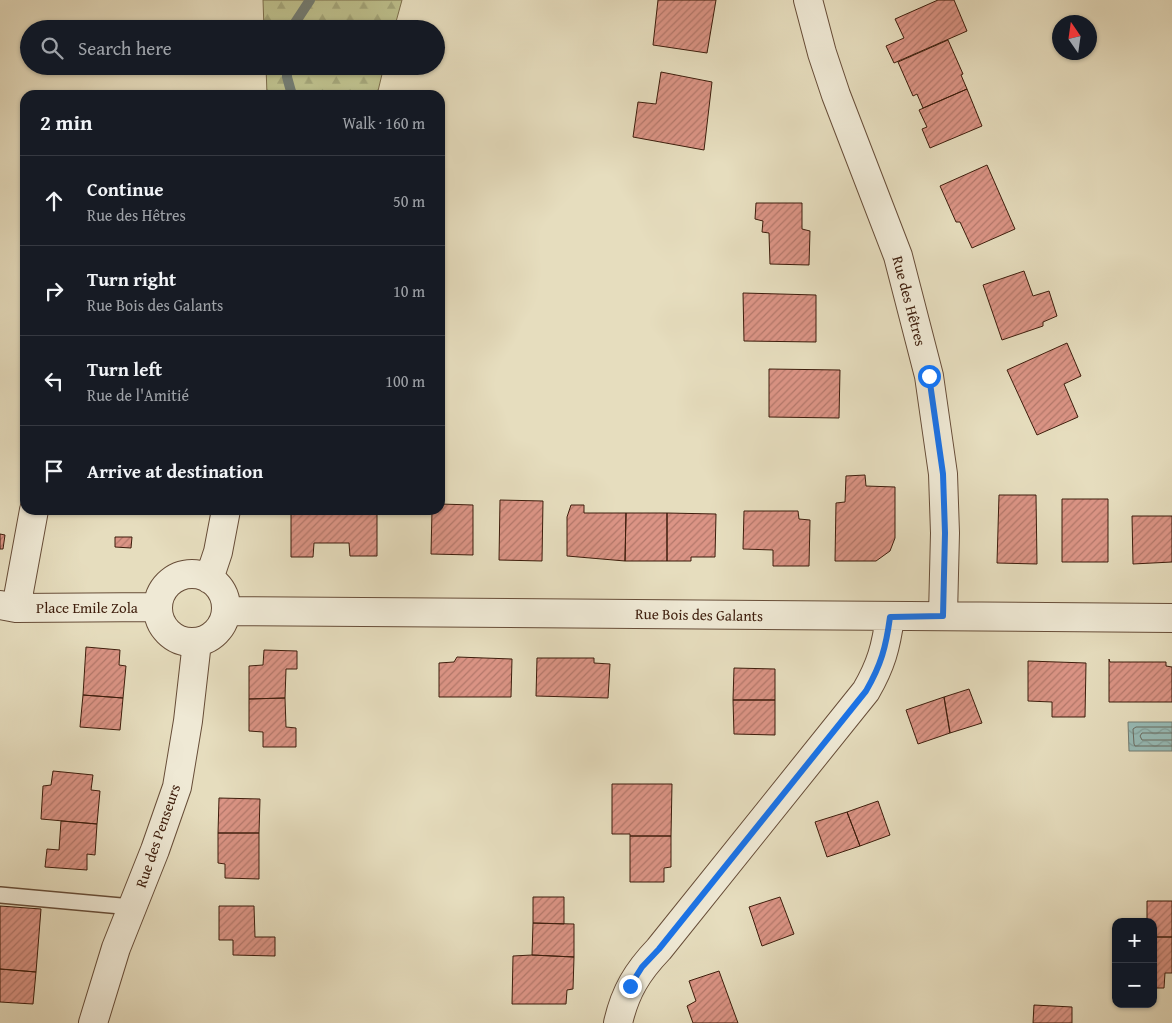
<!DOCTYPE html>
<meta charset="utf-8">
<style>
body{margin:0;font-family:"Gentium Book Plus",serif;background:#242831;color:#f1f3f6}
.controls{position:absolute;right:15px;bottom:15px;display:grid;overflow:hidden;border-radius:10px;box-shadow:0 1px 4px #0004}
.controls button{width:45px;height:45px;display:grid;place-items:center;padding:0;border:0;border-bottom:1px solid #363941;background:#171b24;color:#f1f3f6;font:25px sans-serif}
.compass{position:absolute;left:1052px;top:15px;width:45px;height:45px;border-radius:50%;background:#171b24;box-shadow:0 1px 4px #0004;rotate:347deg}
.stop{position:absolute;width:15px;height:15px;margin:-11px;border:4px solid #1a73e8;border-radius:50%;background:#fff}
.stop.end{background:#1a73e8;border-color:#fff;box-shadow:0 1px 5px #0008}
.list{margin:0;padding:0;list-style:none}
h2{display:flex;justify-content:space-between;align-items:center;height:65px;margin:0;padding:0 20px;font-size:21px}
h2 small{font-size:16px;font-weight:400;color:#9ea1a6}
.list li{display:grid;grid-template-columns:32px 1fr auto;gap:15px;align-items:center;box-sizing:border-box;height:90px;padding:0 20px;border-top:1px solid #363941}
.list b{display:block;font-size:19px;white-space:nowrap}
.list p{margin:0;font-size:16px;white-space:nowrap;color:#9ea1a6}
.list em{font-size:16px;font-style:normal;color:#9ea1a6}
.icon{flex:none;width:28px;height:28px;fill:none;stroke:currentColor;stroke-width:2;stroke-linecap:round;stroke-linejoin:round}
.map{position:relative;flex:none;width:1172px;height:1023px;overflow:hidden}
.search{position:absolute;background:#171b24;box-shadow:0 1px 4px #0004;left:20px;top:20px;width:425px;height:55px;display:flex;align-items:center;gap:12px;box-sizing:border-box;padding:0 18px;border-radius:28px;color:#9ea1a6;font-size:19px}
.panel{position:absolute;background:#171b24;box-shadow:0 1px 4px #0004;left:20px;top:90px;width:425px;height:425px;border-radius:15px}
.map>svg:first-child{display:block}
.forest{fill:url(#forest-firs);stroke:#7d6e4c}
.water{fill:url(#water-waves);stroke:#737c72}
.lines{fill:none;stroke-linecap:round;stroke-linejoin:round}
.shore{stroke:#6a6c61;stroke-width:1}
.stream{stroke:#737c72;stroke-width:10}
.building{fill:url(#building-hatch);stroke:#3d1d0c}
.service-casing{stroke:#674d38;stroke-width:18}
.minor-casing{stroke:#674d38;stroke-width:30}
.service{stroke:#efe9d5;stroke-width:15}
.minor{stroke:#efe9d5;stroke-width:28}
.route{stroke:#1a73e8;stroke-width:6}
.labels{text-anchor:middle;stroke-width:4.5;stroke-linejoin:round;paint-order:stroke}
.street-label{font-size:15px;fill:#3d1d0c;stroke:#efe9d5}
</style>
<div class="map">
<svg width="1172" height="1023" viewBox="0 0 1172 1023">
<defs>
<pattern id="forest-firs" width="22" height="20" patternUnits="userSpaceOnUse" patternTransform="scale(1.25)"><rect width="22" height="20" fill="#bdbf8c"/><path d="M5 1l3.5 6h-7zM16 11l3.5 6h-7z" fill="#a3a478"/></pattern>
<pattern id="water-waves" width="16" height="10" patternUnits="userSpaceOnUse" patternTransform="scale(1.25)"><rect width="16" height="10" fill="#97bbb6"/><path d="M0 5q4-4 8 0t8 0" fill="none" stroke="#83a09b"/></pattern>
<pattern id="building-hatch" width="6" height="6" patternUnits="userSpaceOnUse" patternTransform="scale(1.25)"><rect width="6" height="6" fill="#db9485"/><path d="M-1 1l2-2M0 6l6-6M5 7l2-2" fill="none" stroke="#b3786b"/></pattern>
</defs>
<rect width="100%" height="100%" fill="#e6ddbe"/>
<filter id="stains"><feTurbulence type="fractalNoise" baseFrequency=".004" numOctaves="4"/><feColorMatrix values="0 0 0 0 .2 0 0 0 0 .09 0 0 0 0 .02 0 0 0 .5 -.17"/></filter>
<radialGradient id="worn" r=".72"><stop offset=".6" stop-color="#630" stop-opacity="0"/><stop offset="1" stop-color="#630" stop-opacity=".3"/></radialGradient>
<path class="forest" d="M 263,0 L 402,0 L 394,29 L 264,29 Z
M 266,66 L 384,66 L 377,95 L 267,95 Z"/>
<path class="water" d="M 1128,722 L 1172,722 L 1172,751 L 1129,751 Z"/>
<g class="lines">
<path class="shore" d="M 1172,727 L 1136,727 L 1133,729 L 1134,744 L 1135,746 L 1172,746
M 1172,733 L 1142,733 L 1140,736 L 1142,740 L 1172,740"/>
<path class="stream" d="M 291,29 L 310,0
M 287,66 L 287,77 L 292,95"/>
</g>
<path class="building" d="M 658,0 L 716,0 L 707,53 L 653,45 Z
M 938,0 L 954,0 L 967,31 L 894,63 L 886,46 L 904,38 L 895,19 Z
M 948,40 L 963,74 L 961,75 L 967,89 L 923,108 L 917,94 L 913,96 L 898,62 Z
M 661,72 L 712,82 L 704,150 L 633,137 L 638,102 L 656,104 Z
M 967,89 L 982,126 L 930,148 L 922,129 L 927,127 L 919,110 Z
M 987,165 L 1015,229 L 972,248 L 960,222 L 956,222 L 940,186 Z
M 756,203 L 802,203 L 802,229 L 810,231 L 809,265 L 770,264 L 769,233 L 762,232 L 763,221 L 755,219 Z
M 1024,271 L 1033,296 L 1049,291 L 1057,316 L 1043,322 L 1043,326 L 1002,340 L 983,285 Z
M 743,293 L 816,295 L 816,342 L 744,341 Z
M 1067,343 L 1081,376 L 1064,384 L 1078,417 L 1037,435 L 1007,370 Z
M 769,369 L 840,370 L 839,418 L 769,417 Z
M 865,475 L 866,486 L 895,487 L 895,538 L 890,551 L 876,561 L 835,561 L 836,503 L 845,502 L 846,476 Z
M 999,495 L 1036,495 L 1037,564 L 997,563 Z
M 1062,499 L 1108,499 L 1108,562 L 1062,562 Z
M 500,500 L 543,501 L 542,561 L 499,560 Z
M 440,504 L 473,505 L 473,555 L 431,554 L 432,510 L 440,510 Z
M 571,505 L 584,505 L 584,513 L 626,513 L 625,561 L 567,556 L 567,517 Z
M 744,511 L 798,511 L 799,519 L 810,520 L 809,566 L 773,566 L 773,550 L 743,549 Z
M 291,512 L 377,513 L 377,556 L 350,556 L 349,543 L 314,543 L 313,557 L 291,557 Z
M 626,513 L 667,513 L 667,561 L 625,561 Z
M 667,513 L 716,514 L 715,557 L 691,557 L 691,561 L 667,561 Z
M 1132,516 L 1172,516 L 1172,562 L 1133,564 Z
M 0,534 L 5,535 L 3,549 L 0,549 Z
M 115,537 L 132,537 L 131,548 L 115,547 Z
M 86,647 L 120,650 L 119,665 L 126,666 L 123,698 L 83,695 Z
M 264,650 L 297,651 L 297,669 L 286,669 L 285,698 L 249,699 L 249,666 L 263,665 Z
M 457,657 L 512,659 L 511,697 L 439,697 L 439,663 L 454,662 Z
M 537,658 L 594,658 L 594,663 L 610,664 L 608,698 L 536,696 Z
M 1109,659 L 1110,662 L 1166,662 L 1166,666 L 1172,667 L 1172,702 L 1109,702 Z
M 1028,661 L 1086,663 L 1085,717 L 1052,717 L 1052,702 L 1028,701 Z
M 734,668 L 775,669 L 775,700 L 733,700 Z
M 969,689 L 982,723 L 950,733 L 944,697 Z
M 83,695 L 123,698 L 120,730 L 80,727 Z
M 944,697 L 950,733 L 918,744 L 906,710 Z
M 285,698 L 286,727 L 296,728 L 296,747 L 263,747 L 263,732 L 249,731 L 249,699 Z
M 733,700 L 775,700 L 775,735 L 734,734 Z
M 53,771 L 93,775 L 91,790 L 100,791 L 97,824 L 41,819 L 43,786 L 51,785 Z
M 612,784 L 672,784 L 671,836 L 630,836 L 630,834 L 612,834 Z
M 219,798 L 260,799 L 259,833 L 218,833 Z
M 878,801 L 890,835 L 860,846 L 847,812 Z
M 847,812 L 860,846 L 827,857 L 815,822 Z
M 61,821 L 97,824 L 95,855 L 87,854 L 87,870 L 45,867 L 47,849 L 59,850 Z
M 218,833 L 259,833 L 259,879 L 225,878 L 225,864 L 218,863 Z
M 630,836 L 671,836 L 671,867 L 664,868 L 664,882 L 630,882 Z
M 533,897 L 564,897 L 564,924 L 533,923 Z
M 780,897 L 794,934 L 762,946 L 749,907 Z
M 1147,901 L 1172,901 L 1172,937 L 1153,937 L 1153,922 L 1147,922 Z
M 0,906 L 41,909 L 36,972 L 0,969 Z
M 219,906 L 254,906 L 255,937 L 275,937 L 275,956 L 233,955 L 233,940 L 219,940 Z
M 533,923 L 574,924 L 574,957 L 532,955 Z
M 1153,937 L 1172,937 L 1172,973 L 1165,973 L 1164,988 L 1153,988 Z
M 532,955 L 574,957 L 573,989 L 567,990 L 566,1004 L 512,1004 L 513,956 Z
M 0,969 L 36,972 L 33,1004 L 0,1002 Z
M 719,971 L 738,1023 L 693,1023 L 687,1006 L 696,1001 L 689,981 Z
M 1034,1005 L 1072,1007 L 1072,1023 L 1033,1023 Z"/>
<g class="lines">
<defs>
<path id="service" d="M 0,895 L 132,907"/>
<path id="minor" d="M 808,0 L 822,53 L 836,95 L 898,256 L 929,376 L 943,474 L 945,533 L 943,615
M158 608a34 34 0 1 1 68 0a34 34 0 1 1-68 0Z
M 209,579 L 218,552 L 226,510
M 0,605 L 16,608 L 158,607
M 16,608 L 34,510
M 226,611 L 1172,618
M 93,1023 L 116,948 L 155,850 L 177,787 L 188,721 L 197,642
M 618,1023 C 625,992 637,972 659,949 L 866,691 C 881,665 886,647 890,617"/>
</defs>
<use href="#service" class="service-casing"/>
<use href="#minor" class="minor-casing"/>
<use href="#service" class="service"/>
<use href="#minor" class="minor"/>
</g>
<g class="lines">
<path class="route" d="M 630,986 L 642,967 L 659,949 L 866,691 C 881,665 886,647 890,617 L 943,616 L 945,533 L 943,474 L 929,376"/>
</g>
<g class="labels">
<g class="street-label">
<text transform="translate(909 301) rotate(75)" y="5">Rue des Hêtres</text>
<text x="87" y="613">Place Emile Zola</text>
<text transform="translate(699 615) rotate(1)" y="5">Rue Bois des Galants</text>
<text transform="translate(158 836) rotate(-71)" y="5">Rue des Penseurs</text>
</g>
</g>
<rect width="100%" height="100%" filter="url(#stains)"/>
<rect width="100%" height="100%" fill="url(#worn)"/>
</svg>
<div class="controls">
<button>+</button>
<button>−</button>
</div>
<svg class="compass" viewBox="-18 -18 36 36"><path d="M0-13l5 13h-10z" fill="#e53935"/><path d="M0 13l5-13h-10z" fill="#9ea1a6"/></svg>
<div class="stop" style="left:929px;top:376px"></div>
<div class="stop end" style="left:630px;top:986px"></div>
<div class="search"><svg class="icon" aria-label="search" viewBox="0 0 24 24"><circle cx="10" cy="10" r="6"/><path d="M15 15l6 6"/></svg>Search here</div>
<section class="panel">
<h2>2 min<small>Walk · 160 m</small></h2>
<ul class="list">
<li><svg class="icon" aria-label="ahead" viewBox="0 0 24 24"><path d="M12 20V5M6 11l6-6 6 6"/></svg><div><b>Continue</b><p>Rue des Hêtres</p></div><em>50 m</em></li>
<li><svg class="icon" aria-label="right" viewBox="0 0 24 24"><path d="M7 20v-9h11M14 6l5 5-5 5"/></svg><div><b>Turn right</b><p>Rue Bois des Galants</p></div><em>10 m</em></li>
<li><svg class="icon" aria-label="left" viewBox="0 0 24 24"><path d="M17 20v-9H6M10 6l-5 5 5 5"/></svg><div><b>Turn left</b><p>Rue de l'Amitié</p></div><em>100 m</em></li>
<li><svg class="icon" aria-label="arrive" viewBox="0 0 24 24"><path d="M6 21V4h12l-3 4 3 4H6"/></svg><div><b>Arrive at destination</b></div></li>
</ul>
</section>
</div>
